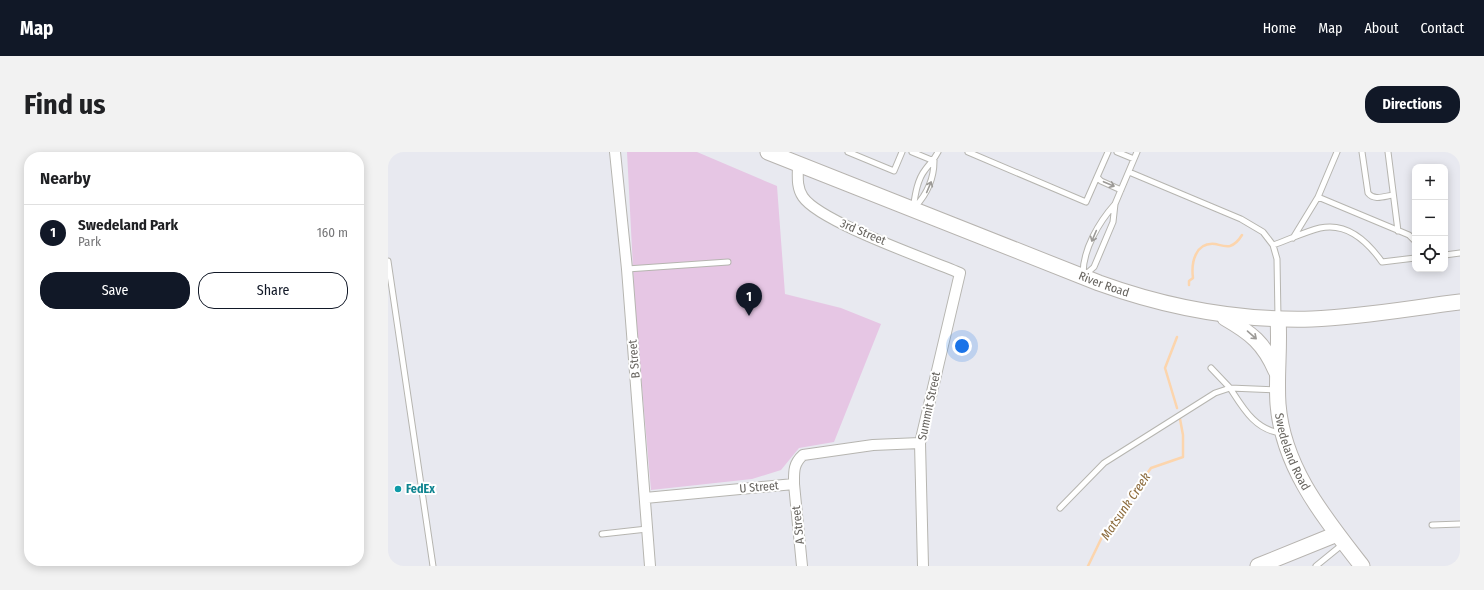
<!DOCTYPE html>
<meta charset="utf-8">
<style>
body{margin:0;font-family:"Fira Sans Condensed",sans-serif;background:#f2f2f2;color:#202124}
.controls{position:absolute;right:12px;top:12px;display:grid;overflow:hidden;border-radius:8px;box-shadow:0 2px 10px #0003}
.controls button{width:36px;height:36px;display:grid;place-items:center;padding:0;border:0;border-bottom:1px solid #e0e0e0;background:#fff;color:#202124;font:20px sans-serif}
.you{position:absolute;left:574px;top:194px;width:14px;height:14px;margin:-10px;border:3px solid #fff;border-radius:50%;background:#1a73e8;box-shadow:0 0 0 6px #1a73e833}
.badge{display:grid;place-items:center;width:26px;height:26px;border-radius:50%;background:#111827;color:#fff;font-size:13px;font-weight:700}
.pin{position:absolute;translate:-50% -33px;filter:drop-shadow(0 1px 2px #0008)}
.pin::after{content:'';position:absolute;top:21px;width:14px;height:12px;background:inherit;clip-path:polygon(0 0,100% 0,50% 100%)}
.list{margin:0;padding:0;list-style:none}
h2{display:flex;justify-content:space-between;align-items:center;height:52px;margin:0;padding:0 16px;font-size:17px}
h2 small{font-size:13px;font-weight:400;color:#757577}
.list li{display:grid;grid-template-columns:26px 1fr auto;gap:12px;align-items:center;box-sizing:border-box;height:56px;padding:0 16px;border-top:1px solid #e0e0e0}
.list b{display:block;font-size:15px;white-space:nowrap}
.list p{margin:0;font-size:13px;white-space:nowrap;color:#757577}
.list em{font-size:13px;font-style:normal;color:#757577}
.actions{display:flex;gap:8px;padding:12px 16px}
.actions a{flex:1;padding:9px 0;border:1px solid #111827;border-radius:16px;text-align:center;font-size:14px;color:#111827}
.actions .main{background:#111827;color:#fff}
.icon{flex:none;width:22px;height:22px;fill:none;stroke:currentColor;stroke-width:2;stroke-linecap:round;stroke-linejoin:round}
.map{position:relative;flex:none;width:1072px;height:414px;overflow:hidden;border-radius:16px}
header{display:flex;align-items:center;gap:24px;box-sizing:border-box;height:56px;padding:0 20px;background:#111827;color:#fff}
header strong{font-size:19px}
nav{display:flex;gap:22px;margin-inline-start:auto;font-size:14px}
.intro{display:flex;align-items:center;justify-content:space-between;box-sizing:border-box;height:96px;padding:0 24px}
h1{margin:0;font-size:28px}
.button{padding:10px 18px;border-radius:16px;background:#111827;color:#fff;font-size:14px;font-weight:700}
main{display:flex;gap:24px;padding:0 24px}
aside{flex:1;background:#fff;border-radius:16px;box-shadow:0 2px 10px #0003}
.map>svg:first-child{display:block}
.green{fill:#e6c6e4}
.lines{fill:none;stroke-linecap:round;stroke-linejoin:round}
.stream{stroke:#fcd5ad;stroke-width:2.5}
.lane-casing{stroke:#b6b5b0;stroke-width:7}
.street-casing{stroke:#b6b5b0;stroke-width:12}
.secondary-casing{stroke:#b7b4b0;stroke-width:17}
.lane{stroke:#fff;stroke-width:5}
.street{stroke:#fff;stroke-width:10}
.secondary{stroke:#fff;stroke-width:15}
.oneway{stroke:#9c9a97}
.culture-dot{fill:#0f9aa8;stroke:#fff;stroke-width:1.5}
.labels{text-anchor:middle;stroke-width:4;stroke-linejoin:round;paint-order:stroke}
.street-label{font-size:12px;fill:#67645f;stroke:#fff}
.culture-label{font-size:12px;font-weight:bold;fill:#0d838f;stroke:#fff;text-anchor:start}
.water-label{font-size:13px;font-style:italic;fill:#8c6b3c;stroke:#fff}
</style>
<header>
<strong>Map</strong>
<nav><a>Home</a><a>Map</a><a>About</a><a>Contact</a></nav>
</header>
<div class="intro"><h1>Find us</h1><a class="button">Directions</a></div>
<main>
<aside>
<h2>Nearby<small></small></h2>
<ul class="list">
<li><span class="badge">1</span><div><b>Swedeland Park</b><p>Park</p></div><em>160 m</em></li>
</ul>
<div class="actions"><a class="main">Save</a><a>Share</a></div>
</aside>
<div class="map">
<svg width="1072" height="414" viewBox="0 0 1072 414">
<rect width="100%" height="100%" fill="#e8e9f0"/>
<path class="green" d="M 239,0 L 309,0 L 389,34 L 397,142 L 453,156 L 493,172 L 446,290 L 411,296 L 393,318 L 364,327 L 263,338 L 247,155 Z"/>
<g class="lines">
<path class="stream" d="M 801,133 L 801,129 L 805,126 C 803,111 807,90 827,92 C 832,93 837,95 842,94 C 848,92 851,88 854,83
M 789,185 L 777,216 L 789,256
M 700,414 L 714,385 L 763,316 L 795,305 L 795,283 L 792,267"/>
<defs>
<path id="lane" d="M 460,0 L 506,19 L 514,0
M 524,0 L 546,9
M 580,0 L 698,50 L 720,0
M 729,0 L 746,7
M 974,0 L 980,41 C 986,49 997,44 1005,43
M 1000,0 L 1010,79
M 741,20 L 853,67 L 875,80 L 885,93 L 889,107 L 890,166
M 709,25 L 713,29 L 733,38
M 930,45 L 949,0
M 527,55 C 539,42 546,27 546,9
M 525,57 C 527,44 529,28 537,18 C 542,11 546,8 550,0
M 905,86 L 930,45 L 1021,83 L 1027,89
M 885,93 C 900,88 916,80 932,76 C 959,70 980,90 994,110 L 1027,106
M 1057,103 L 1072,101
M 0,109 L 45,414
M 239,117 L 340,110
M 695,122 C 695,97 711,70 727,52
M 697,123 L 706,115 L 725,70 L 727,52 L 749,0
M 823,216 L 842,236 L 889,238
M 672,356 L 716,311 L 827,241 L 842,236 C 855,256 867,278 893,281
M 1044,373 L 1072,372
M 214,382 L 259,377
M 928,414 L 955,392"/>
<path id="street" d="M 227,0 L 239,117 L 262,414
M 410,12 C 410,23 408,35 415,45 C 432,70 539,107 572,121 L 532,291 L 535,414
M 406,332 L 414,414
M 257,346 L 406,332 C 406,320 405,312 415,303 L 485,293 L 532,291"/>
<g id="secondary">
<path id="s1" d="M 380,0 L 711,131 C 780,156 850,169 924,167 C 974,165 1023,156 1072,150"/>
<path d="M 837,166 C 863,181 876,191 888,219"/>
<path id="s2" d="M 890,167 C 892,195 888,223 890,252 C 895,316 936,365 974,414"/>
<path d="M 870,414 L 949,382"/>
</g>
</defs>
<use href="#lane" class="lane-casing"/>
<use href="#street" class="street-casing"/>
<use href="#secondary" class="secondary-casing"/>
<use href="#lane" class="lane"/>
<use href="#street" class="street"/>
<use href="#secondary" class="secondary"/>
</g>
<defs><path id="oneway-shaft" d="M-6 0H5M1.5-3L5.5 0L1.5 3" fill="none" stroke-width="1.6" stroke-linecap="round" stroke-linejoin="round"/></defs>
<g class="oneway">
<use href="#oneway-shaft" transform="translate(721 32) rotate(23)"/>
<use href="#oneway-shaft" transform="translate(541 35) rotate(-67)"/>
<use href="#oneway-shaft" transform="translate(706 84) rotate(113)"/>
<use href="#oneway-shaft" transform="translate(864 183) rotate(41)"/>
</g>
<circle class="culture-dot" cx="10" cy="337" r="4"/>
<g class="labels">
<g class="street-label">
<text transform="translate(475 80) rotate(23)" y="4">3rd Street</text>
<text dy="4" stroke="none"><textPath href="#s1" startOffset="361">River Road</textPath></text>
<text transform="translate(246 207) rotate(-95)" y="4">B Street</text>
<text transform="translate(541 254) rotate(-78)" y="4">Summit Street</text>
<text dy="4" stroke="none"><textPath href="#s2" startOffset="135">Swedeland Road</textPath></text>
<text transform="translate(371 335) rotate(-5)" y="4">U Street</text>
<text transform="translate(410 373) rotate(-96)" y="4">A Street</text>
</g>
<g class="culture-label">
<text x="18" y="341">FedEx</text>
</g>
<g class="water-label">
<text transform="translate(737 354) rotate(-56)" y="5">Matsunk Creek</text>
</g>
</g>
</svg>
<div class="controls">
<button>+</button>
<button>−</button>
<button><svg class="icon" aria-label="locate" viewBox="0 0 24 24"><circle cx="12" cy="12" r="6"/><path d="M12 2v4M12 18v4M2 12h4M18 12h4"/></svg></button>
</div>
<div class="you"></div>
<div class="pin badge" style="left:361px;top:164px">1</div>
</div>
</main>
